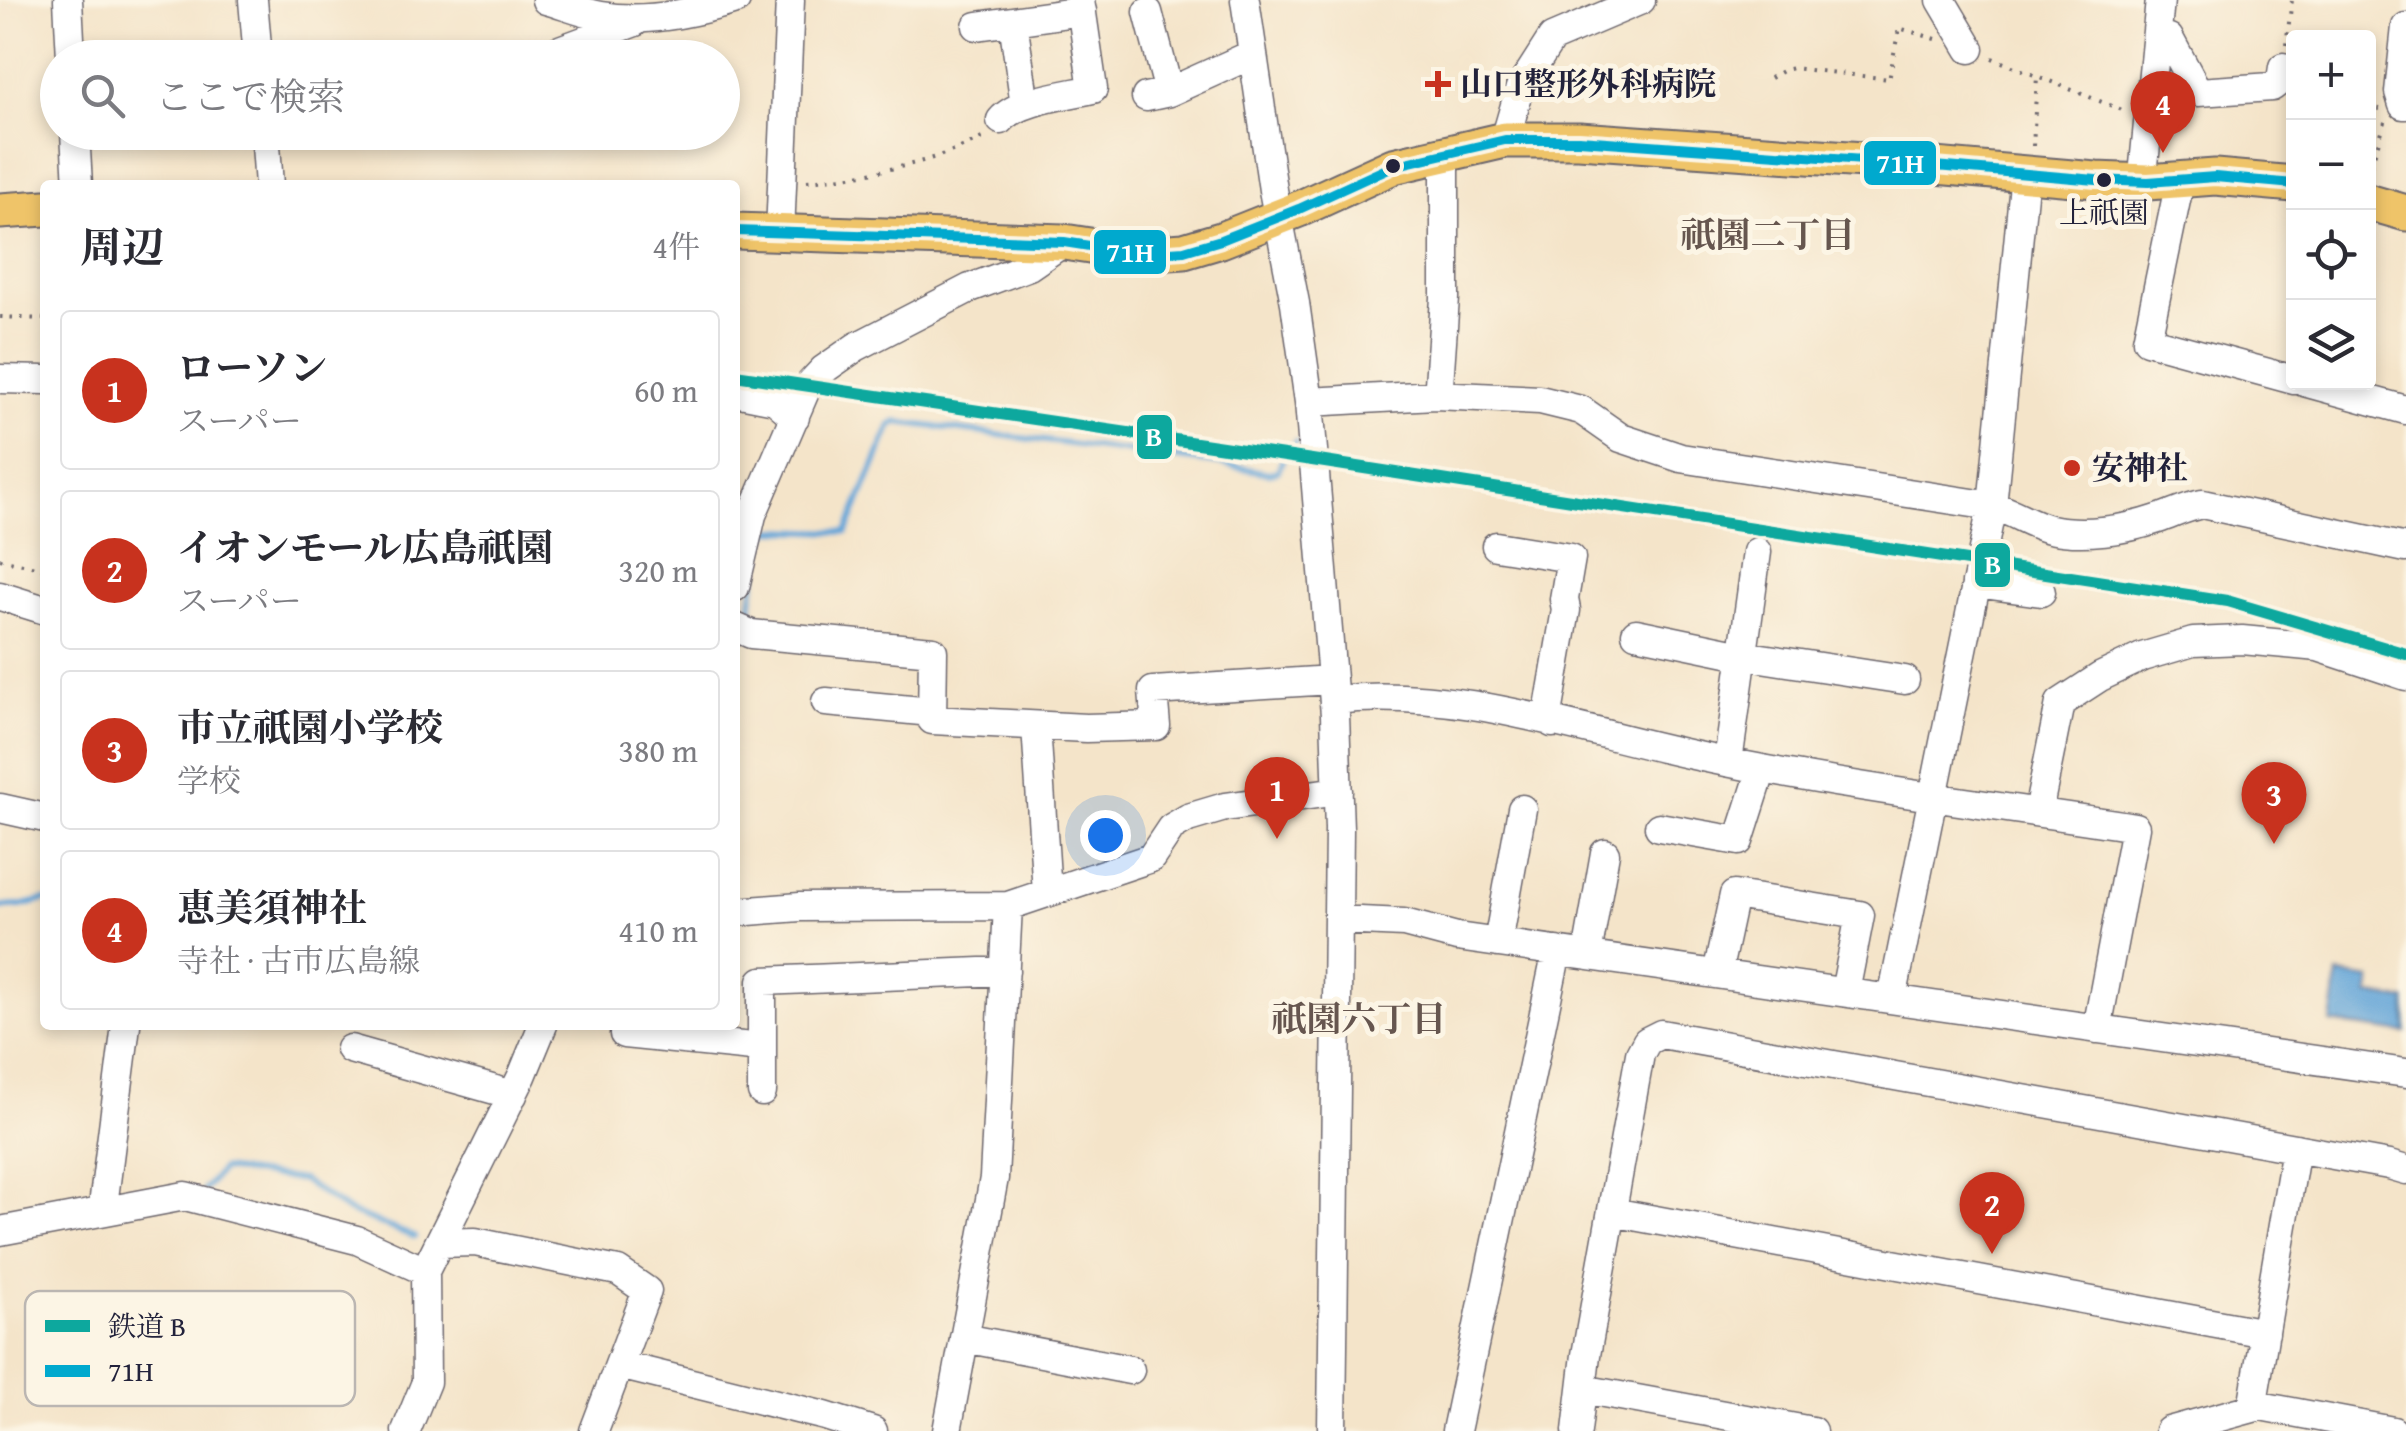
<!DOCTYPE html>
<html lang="ja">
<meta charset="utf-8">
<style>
body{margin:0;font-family:"Gentium Book Plus","Noto Serif JP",serif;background:#f7f7f7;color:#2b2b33}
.controls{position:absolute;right:30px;top:30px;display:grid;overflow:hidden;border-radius:10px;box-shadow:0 5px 15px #0003}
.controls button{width:90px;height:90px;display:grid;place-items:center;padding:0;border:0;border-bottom:2px solid #e1e1e2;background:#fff;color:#2b2b33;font:50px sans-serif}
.you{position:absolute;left:1105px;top:835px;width:35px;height:35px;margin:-25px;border:8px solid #fff;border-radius:50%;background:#1a73e8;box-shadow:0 0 0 15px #1a73e833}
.badge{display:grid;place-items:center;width:65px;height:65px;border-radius:50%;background:#c8321e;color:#fff;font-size:32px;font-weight:700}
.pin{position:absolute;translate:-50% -82px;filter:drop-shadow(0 2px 5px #0008)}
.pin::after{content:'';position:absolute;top:52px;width:35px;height:30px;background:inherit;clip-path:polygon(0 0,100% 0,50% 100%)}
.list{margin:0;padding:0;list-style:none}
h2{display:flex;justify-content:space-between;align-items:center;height:130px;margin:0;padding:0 40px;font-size:42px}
h2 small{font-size:32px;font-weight:400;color:#7c7c81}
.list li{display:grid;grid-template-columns:65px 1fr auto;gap:30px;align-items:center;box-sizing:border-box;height:160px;margin:0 20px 20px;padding:0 20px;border:2px solid #e1e1e2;border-radius:10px}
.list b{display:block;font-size:38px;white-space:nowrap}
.list p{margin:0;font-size:32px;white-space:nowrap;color:#7c7c81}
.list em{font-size:32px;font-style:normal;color:#7c7c81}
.icon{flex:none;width:55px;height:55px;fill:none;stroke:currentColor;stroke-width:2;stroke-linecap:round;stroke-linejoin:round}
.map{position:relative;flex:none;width:2406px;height:1431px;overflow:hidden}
.search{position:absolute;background:#fff;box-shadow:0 5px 15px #0003;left:40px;top:40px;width:700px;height:110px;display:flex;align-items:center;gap:25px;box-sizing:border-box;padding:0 35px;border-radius:55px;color:#7c7c81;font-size:38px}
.panel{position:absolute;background:#fff;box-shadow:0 5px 15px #0003;left:40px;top:180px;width:700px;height:850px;border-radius:10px}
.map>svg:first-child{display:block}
.water{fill:#65a6d8;stroke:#44648a;stroke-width:2.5}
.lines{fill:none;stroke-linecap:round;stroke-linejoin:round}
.stream{stroke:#65a6d8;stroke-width:6}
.minor-casing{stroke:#6c666d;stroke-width:31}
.major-casing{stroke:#6c666d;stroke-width:39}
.path{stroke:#6c666d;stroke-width:4;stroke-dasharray:2.5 8;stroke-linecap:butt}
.minor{stroke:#fff;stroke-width:28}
.major{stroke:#efc469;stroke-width:35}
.bus-1-casing{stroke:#fcf5e5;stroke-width:18}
.bus-1{stroke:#00a9ce;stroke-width:10}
.rail-1-casing{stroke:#fcf5e5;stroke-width:20}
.rail-1{stroke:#0da89e;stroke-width:12}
.poi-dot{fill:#c8321e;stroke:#fcf5e5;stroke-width:4}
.bus-dot{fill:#22223b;stroke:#fcf5e5;stroke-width:4}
.labels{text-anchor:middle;stroke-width:10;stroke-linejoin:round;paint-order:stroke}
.bus-label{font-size:30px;fill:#22223b;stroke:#fcf5e5}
.poi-label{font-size:32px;font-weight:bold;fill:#22223b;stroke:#fcf5e5;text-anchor:start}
.neighbourhood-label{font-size:35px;font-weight:bold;fill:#66564f;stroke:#fcf5e5}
.key{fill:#fcf5e5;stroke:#bbb6b2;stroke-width:2.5}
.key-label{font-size:28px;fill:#22223b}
.line-badge{stroke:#fcf5e5;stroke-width:4}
.badge-label{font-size:28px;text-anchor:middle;font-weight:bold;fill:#fff}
</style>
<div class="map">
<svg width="2406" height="1431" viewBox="0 0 2406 1431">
<rect width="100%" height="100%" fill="#fcf5e5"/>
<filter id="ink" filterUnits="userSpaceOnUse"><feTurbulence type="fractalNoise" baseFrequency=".01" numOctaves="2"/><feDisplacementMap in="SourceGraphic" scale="20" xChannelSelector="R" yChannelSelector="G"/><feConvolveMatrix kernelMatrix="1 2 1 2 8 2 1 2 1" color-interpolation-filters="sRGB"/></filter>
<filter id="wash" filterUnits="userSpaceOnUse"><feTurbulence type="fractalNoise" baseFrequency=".0048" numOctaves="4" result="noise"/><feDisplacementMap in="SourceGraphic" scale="40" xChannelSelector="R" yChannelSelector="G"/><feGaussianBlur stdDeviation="2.25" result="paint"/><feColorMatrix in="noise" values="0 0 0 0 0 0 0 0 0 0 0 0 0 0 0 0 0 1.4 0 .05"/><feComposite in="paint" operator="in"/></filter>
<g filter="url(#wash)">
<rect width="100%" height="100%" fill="#f4e4c9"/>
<path class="water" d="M 2338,974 L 2371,979 L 2369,995 L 2406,1000 L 2406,1033 L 2331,1023 Z"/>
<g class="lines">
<path class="stream" d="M 744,623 L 751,609 L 758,560 L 768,530 L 847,532 L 891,425 L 897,422 L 1217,463 L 1269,473 L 1278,471 L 1286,451 L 1296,442
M 0,907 L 20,906 L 45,900
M 204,1190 L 222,1169 L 302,1180 L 349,1212 L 415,1237"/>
</g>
</g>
<g filter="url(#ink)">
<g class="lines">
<defs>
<path id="minor" d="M 68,0 L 71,58
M 253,0 L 258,58
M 546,0 C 564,5 582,13 601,16 C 645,24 694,13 736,0
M 1245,0 L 1273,190 L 1295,303 L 1309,402 L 1335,715 L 1339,829 L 1332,1431
M 1941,0 L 1970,49
M 1148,12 L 1169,92
M 1013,21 L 1025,105
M 977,26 L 1082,11
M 2406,27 L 2399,92 L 2403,105 L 2406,105
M 2157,34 L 2169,38 L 2198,92 L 2272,87 L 2281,80 L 2283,67
M 538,58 L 635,22
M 1146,97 L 1169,92 L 1244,58 L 1253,56
M 1001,120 C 1018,100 1068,95 1093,89 L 1080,0
M 75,132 L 78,185
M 265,132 L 269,185
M 1505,140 L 1520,88 L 1552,38 L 1641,0
M 2180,181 L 2147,340 L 2294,380
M 2148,182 L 2144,165 L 2160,0
M 780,233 L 790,0
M 0,379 L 45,380
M 2304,382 L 2406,410
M 1439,384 L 1445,298 L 1445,153
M 735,392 L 775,400 L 795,417
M 1309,402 L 1435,395 L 1540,400 L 1581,410 L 1621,438 L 1681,458 L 1992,506 C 2013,511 2029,524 2050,529 C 2083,536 2126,530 2158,519 C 2173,514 2186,507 2202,504 L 2406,548
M 1496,546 L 1571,558 L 1564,599 L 1566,610 L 1549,708 L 1552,723
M 1976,583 L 2041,592
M 735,587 L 752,515 L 807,387 L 823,370 L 856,347 L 970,288 L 1029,266 L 1064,242
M 0,596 L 45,610
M 735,627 L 751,634 L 933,651 L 932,720 L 1086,728 L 1156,726 L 1153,691 L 1332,680
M 1636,633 L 1742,655 L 1905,680
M 1334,700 C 1461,686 1584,733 1707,758 C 1849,788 1993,805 2135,827 L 2097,1029
M 826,702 L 932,712
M 1036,726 L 1047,893
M 1728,762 L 1757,552
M 0,808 L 45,818
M 2038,812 L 2060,703 L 2100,677 L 2142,657 L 2193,642 L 2242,640 L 2318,647 L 2406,676
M 1659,827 L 1739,841 L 1762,769
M 735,912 L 800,907 L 1008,906 L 1151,858 L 1171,828 L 1188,818 L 1225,807 L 1338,791
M 1338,920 L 1404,923 L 1457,937 L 2406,1073
M 1498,943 L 1522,809
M 1587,955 L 1605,853
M 1717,974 L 1734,895 L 1860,915 L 1845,992
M 1892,999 L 1992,506 L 2025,174
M 624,1034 L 762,1048
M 350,1049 L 513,1095
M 762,1092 L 762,981 L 1005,971
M 106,1211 L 104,1198 L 126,1025
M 1612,1212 L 2265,1333
M 0,1231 L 185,1196 L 357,1240 L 425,1271
M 439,1243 L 475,1242 L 618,1271 L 647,1291 L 594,1431
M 964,1338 L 1130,1370
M 619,1365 L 825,1416 L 873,1431
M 1582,1389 L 1812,1431
M 2252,1408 L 2296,1148
M 406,1431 L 426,1382 L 425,1271 L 522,1076 L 543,1025
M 947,1431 L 994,1178 L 1008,906
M 1456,1431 L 1557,951
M 1577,1431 L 1586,1355 L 1640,1054 L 1647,1041 L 1661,1034 L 2389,1165 L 2406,1170
M 2169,1431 L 2260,1406 L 2393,1431"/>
<path id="major" d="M 2368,202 L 2406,213
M 0,211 L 45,208
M 735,231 L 1064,242 L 1141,254 L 1184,251 L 1221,240 L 1299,209 L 1393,166 L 1505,140 L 1579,140 L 1878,161 L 2096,180 L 2148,182 L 2215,177 L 2294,184"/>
</defs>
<use href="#minor" class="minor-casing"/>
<use href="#major" class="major-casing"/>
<path class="path" d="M 2286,45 L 2292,0
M 1992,58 L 2127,112
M 1770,78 L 1784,70 L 1793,68 L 1889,79 L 1899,28 L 1936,39
M 2368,107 L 2380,109
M 2033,146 L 2037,76
M 2368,174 L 2386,119
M 807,181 C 869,175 930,165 986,136
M 0,317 L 45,319
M 0,559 L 45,569"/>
<use href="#minor" class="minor"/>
<use href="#major" class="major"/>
<defs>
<path id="bus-1" d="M 735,231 L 1064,242 L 1141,254 L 1184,251 L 1221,240 L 1299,209 L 1393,166 L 1505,140 L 1579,140 L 1878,161 L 2096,180 L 2148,182 L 2215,177 L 2294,184"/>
</defs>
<use href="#bus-1" class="bus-1-casing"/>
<use href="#bus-1" class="bus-1"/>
<defs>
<path id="rail-1" d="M 735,375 L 1312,460 L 2227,601 L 2406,654"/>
</defs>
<use href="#rail-1" class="rail-1-casing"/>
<use href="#rail-1" class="rail-1"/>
</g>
</g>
<g class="poi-dot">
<path d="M1433 69h10v10h10v10h-10v10h-10v-10h-10v-10h10z"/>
<circle cx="2072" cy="468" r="10"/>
</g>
<g class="bus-dot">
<circle cx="1393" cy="166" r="9"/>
<circle cx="2104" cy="180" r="9"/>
</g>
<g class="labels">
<g class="bus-label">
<text x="2104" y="223">上祇園</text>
</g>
<g class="poi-label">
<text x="1460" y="95">山口整形外科病院</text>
<text x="2092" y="479">安神社</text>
</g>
<g class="neighbourhood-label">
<text x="1768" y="247">祇園二丁目</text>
<text x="1359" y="1031">祇園六丁目</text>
</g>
</g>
<rect x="25" y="1291" width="330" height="115" rx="15" class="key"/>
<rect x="45" y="1320" width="45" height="12" fill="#0da89e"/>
<rect x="45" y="1365" width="45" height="12" fill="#00a9ce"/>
<g class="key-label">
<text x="108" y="1336">鉄道 B</text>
<text x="108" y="1381">71H</text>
</g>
<g class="line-badge">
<rect x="1862" y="139" width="76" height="48" rx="10" fill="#00a9ce"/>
<rect x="1092" y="228" width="76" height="48" rx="10" fill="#00a9ce"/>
<rect x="1135" y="413" width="39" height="48" rx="10" fill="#0da89e"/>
<rect x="1973" y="541" width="39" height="48" rx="10" fill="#0da89e"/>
</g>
<g class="badge-label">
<text x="1900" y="173">71H</text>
<text x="1130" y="262">71H</text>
<text x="1154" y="446">B</text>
<text x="1993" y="574">B</text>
</g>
</svg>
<div class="controls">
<button>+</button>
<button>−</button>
<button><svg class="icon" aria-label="locate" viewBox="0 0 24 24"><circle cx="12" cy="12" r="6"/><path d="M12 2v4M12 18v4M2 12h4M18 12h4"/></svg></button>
<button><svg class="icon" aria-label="layers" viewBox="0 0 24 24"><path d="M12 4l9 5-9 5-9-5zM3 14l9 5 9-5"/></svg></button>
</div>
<div class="you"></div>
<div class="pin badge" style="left:1277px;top:839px">1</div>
<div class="pin badge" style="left:1992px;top:1254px">2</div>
<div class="pin badge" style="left:2274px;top:844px">3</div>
<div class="pin badge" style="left:2163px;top:153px">4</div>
<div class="search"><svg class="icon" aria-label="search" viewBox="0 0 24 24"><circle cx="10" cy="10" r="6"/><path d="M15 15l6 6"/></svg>ここで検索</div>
<section class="panel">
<h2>周辺<small>4件</small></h2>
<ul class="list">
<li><span class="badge">1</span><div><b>ローソン</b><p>スーパー</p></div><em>60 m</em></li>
<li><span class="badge">2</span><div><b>イオンモール広島祇園</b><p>スーパー</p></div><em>320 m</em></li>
<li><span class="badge">3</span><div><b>市立祇園小学校</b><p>学校</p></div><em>380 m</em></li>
<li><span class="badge">4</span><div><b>恵美須神社</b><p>寺社 · 古市広島線</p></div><em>410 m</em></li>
</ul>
</section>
</div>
